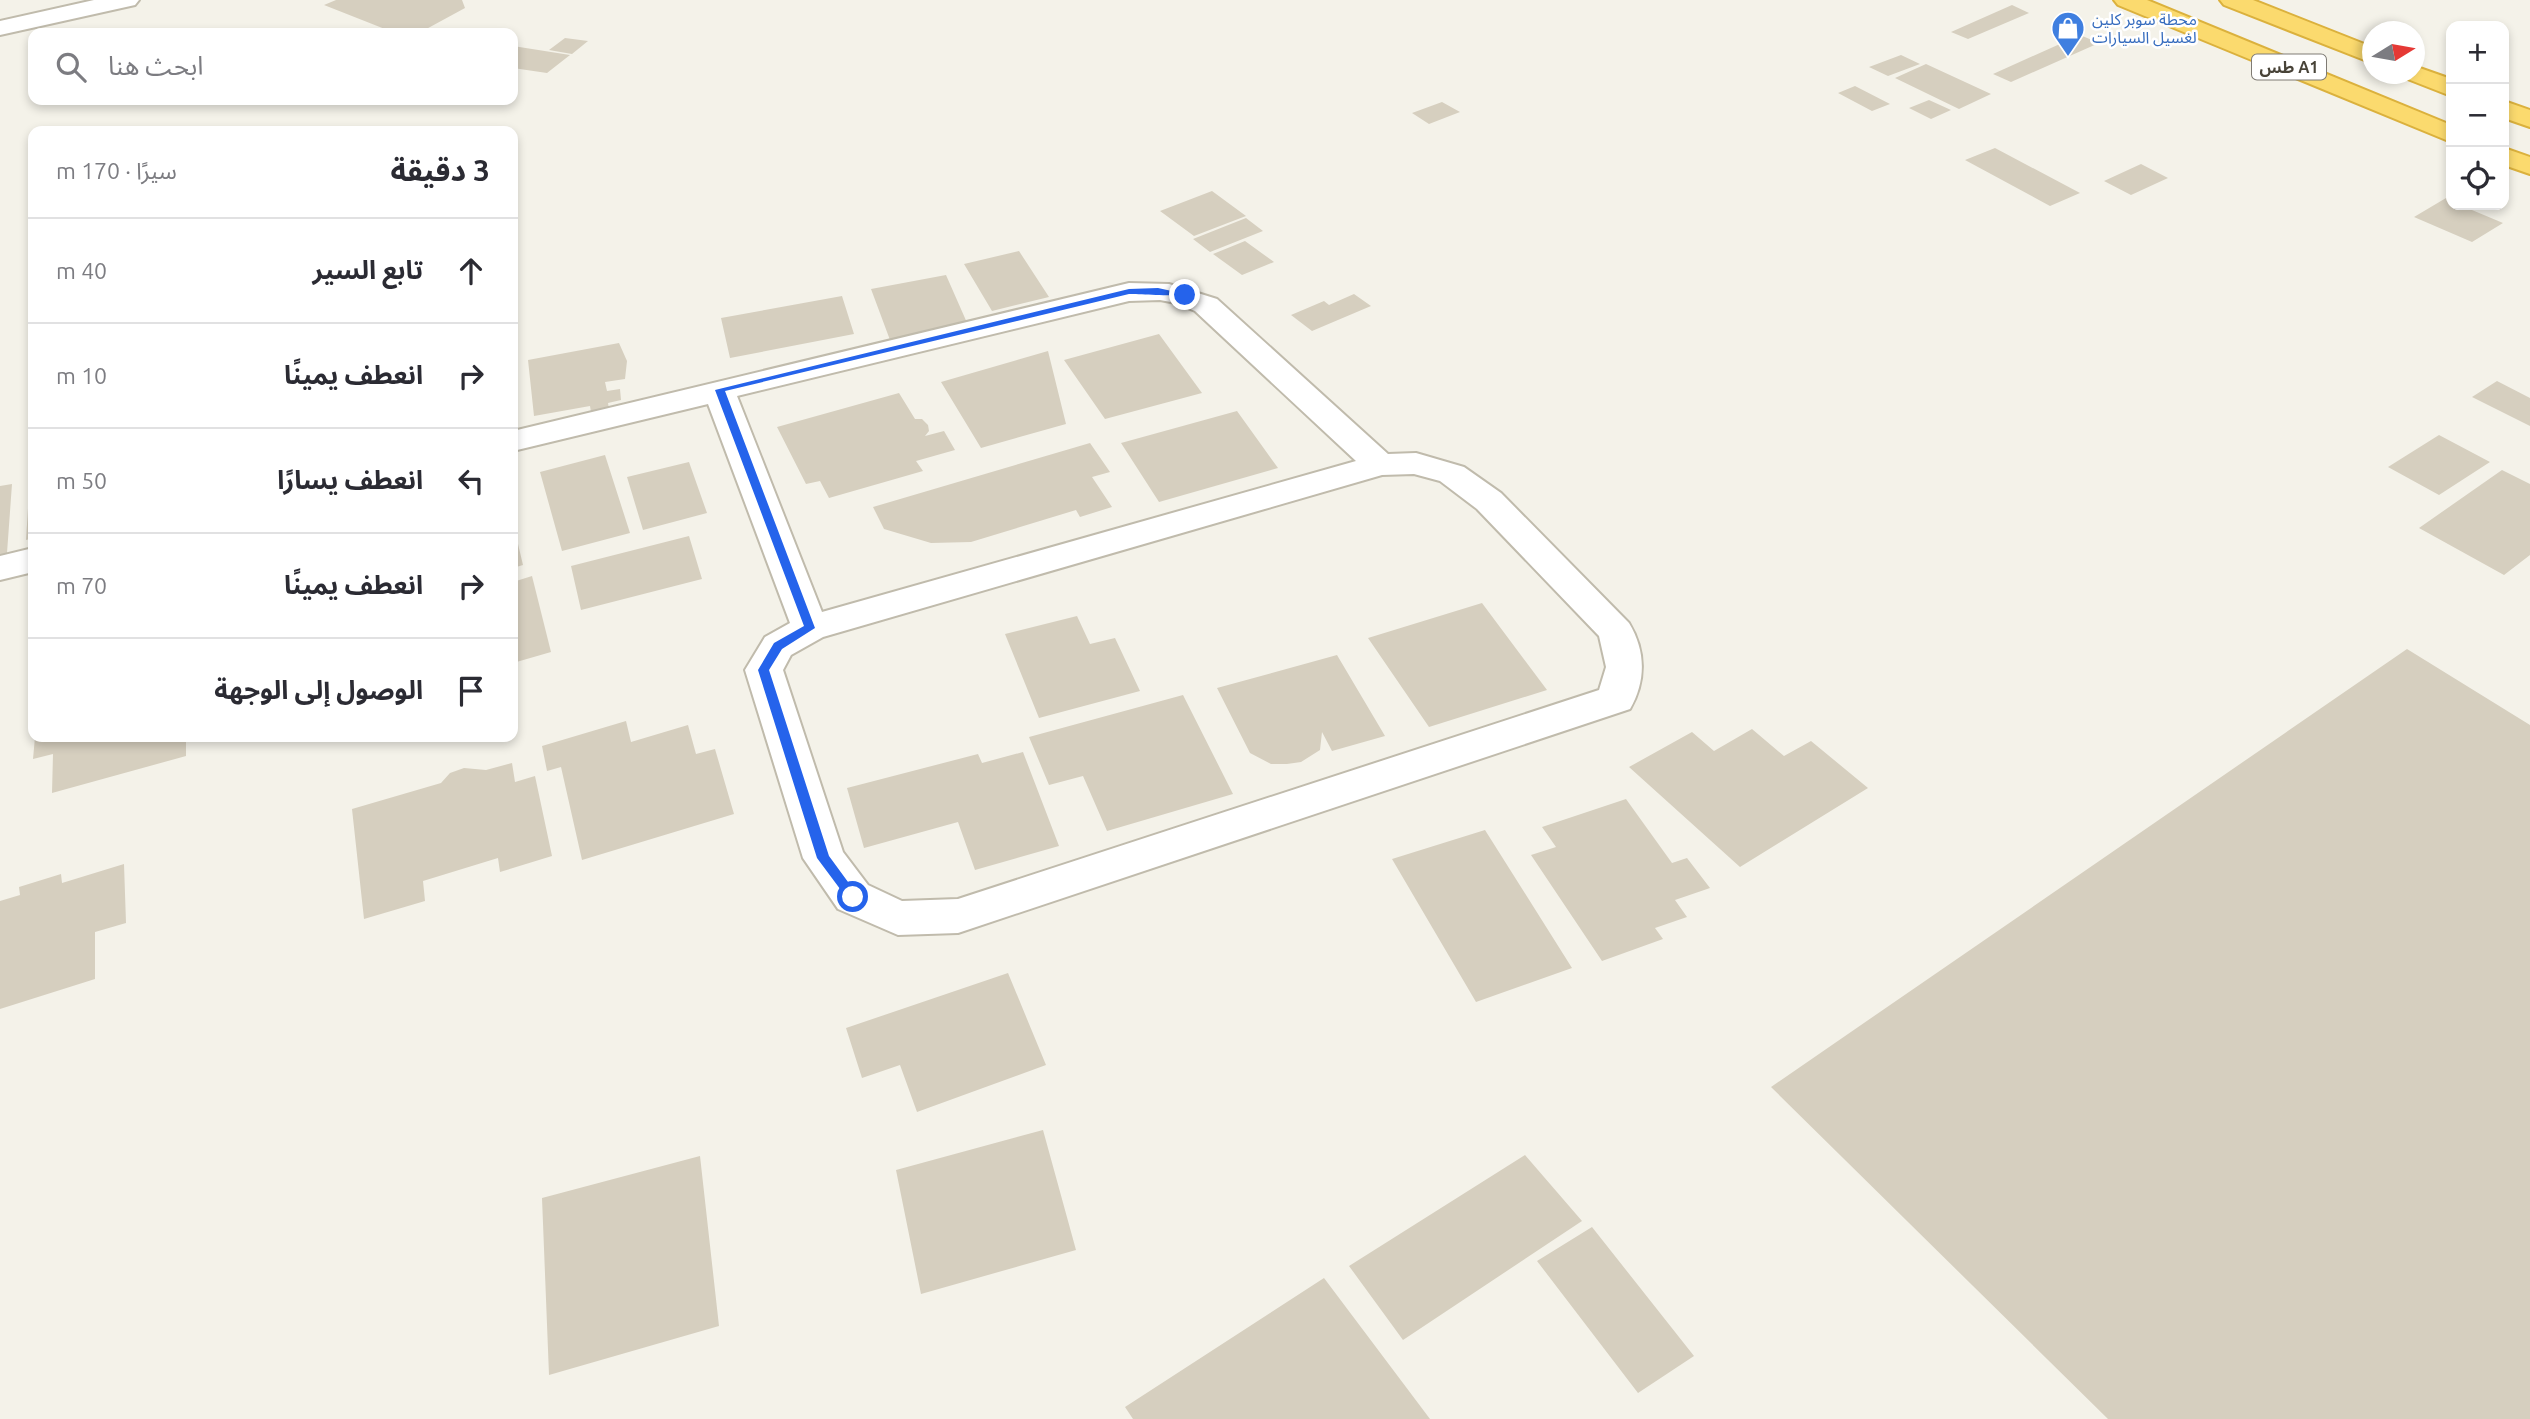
<!DOCTYPE html>
<html lang="ar">
<meta charset="utf-8">
<style>
body{margin:0;font-family:Ubuntu,"Noto Sans Arabic",sans-serif;background:#f7f7f7;color:#2b2b33;direction:rtl}
.controls{position:absolute;right:21px;top:21px;display:grid;overflow:hidden;border-radius:14px;box-shadow:0 4px 10px #0003}
.controls button{width:63px;height:63px;display:grid;place-items:center;padding:0;border:0;border-bottom:2px solid #e1e1e2;background:#fff;color:#2b2b33;font:35px sans-serif}
.compass{position:absolute;left:2362px;top:21px;width:63px;height:63px;border-radius:50%;background:#fff;box-shadow:0 4px 10px #0003;rotate:79deg}
.stop{position:absolute;width:21px;height:21px;margin:-16px;border:5px solid #2563eb;border-radius:50%;background:#fff}
.stop.end{background:#2563eb;border-color:#fff;box-shadow:0 2px 7px #0008}
.list{margin:0;padding:0;list-style:none}
h2{display:flex;justify-content:space-between;align-items:center;height:91px;margin:0;padding:0 28px;font-size:30px}
h2 small{font-size:23px;font-weight:400;color:#7c7c81}
.list li{display:grid;grid-template-columns:46px 1fr auto;gap:21px;align-items:center;box-sizing:border-box;height:105px;padding:0 28px;border-top:2px solid #e1e1e2}
.list b{display:block;font-size:26px;white-space:nowrap}
.list em{font-size:23px;font-style:normal;color:#7c7c81}
.icon{flex:none;width:38px;height:38px;fill:none;stroke:currentColor;stroke-width:2;stroke-linecap:round;stroke-linejoin:round}
.map{position:relative;flex:none;width:2530px;height:1419px;overflow:hidden;direction:ltr}
.search{position:absolute;background:#fff;box-shadow:0 4px 10px #0003;left:28px;top:28px;width:490px;height:77px;display:flex;align-items:center;gap:18px;box-sizing:border-box;padding:0 24px;border-radius:14px;color:#7c7c81;font-size:26px}
.panel{position:absolute;background:#fff;box-shadow:0 4px 10px #0003;left:28px;top:126px;width:490px;height:616px;border-radius:14px;direction:rtl}
.map>svg:first-child{display:block}
.building{fill:#d6cfbf}
.lines{fill:none;stroke-linecap:round;stroke-linejoin:round}
.minor-casing{stroke:#c0bbac;stroke-width:4}
.highway-casing{stroke:#dbb13d;stroke-width:4}
.minor{fill:#fff;fill-rule:evenodd}
.highway{fill:#fbda6e;fill-rule:evenodd}
.route{fill:#2563eb}
.labels{text-anchor:middle;stroke-width:5;stroke-linejoin:round;paint-order:stroke}
.far-shop-label{font-size:16px;fill:#366cbe;stroke:#fff;text-anchor:start}
.shield{fill:#fff;stroke:#7f7b74;stroke-width:2}
.shield-label{font-size:16px;font-weight:bold;fill:#484338}
</style>
<div class="map">
<svg width="2530" height="1419" viewBox="0 0 2530 1419">
<rect width="100%" height="100%" fill="#f4f2e9"/>
<path class="building" d="M 336,0 L 462,0 L 465,8 L 419,33 L 395,33 L 324,5 Z
M 2012,5 L 2029,13 L 1968,39 L 1951,32 Z
M 2080,35 L 2099,43 L 2011,82 L 1993,74 Z
M 565,38 L 588,41 L 572,54 L 549,50 Z
M 513,46 L 570,55 L 547,73 L 513,68 Z
M 1901,55 L 1920,64 L 1888,76 L 1869,67 Z
M 1926,64 L 1991,94 L 1959,109 L 1895,78 Z
M 1855,86 L 1890,104 L 1872,111 L 1838,93 Z
M 1929,100 L 1951,110 L 1931,119 L 1909,108 Z
M 1442,102 L 1460,112 L 1429,124 L 1412,113 Z
M 1995,148 L 2080,193 L 2050,206 L 1965,160 Z
M 2141,164 L 2168,178 L 2131,195 L 2104,181 Z
M 1212,191 L 1246,216 L 1194,236 L 1160,211 Z
M 2446,198 L 2451,201 L 2451,205 L 2460,205 L 2503,223 L 2472,242 L 2414,217 Z
M 1246,218 L 1263,231 L 1210,252 L 1193,239 Z
M 1245,241 L 1274,262 L 1242,275 L 1213,254 Z
M 1019,251 L 1049,297 L 992,311 L 964,264 Z
M 946,275 L 968,325 L 890,340 L 871,289 Z
M 1354,294 L 1371,306 L 1312,331 L 1291,315 L 1324,301 L 1329,305 Z
M 842,296 L 854,334 L 730,358 L 721,318 Z
M 1159,334 L 1202,393 L 1105,419 L 1064,360 Z
M 619,343 L 627,361 L 625,379 L 605,382 L 607,391 L 620,389 L 621,400 L 608,403 L 609,409 L 591,412 L 590,406 L 534,416 L 528,360 Z
M 1048,351 L 1066,424 L 981,448 L 941,382 Z
M 2497,381 L 2530,398 L 2530,426 L 2472,397 Z
M 899,393 L 915,419 L 922,419 L 928,425 L 929,431 L 925,436 L 944,431 L 955,450 L 916,461 L 923,471 L 829,498 L 820,481 L 806,484 L 777,427 Z
M 1237,411 L 1278,468 L 1159,502 L 1121,443 Z
M 2439,435 L 2490,462 L 2439,495 L 2388,467 Z
M 1090,443 L 1110,472 L 1092,477 L 1112,507 L 1080,517 L 1076,510 L 971,542 L 931,543 L 884,529 L 873,507 Z
M 605,455 L 630,533 L 562,551 L 540,472 Z
M 31,461 L 33,538 L 26,540 Z
M 689,462 L 707,513 L 643,530 L 627,477 Z
M 2502,470 L 2530,484 L 2530,555 L 2504,575 L 2419,528 Z
M 12,484 L 7,553 L 0,560 L 0,486 Z
M 514,527 L 523,565 L 513,568 L 513,528 Z
M 689,536 L 702,579 L 581,610 L 571,566 Z
M 532,576 L 551,652 L 513,663 L 513,582 Z
M 1482,603 L 1547,690 L 1429,727 L 1368,638 Z
M 1077,616 L 1090,644 L 1115,638 L 1140,691 L 1039,718 L 1005,634 Z
M 2407,649 L 2530,725 L 2530,1419 L 2108,1419 L 1771,1087 Z
M 31,652 L 33,688 L 29,689 Z
M 1337,655 L 1385,736 L 1332,751 L 1322,732 L 1320,750 L 1301,762 L 1287,764 L 1271,764 L 1250,753 L 1217,688 Z
M 1183,695 L 1233,794 L 1107,831 L 1083,776 L 1049,785 L 1029,737 Z
M 626,721 L 631,742 L 688,725 L 696,754 L 715,749 L 734,814 L 582,860 L 561,767 L 547,771 L 542,746 Z
M 1752,729 L 1784,756 L 1811,741 L 1868,788 L 1740,867 L 1629,767 L 1692,732 L 1714,751 Z
M 35,737 L 186,737 L 186,756 L 52,793 L 53,754 L 33,759 Z
M 1023,752 L 1059,846 L 975,870 L 958,822 L 864,848 L 847,788 L 978,754 L 982,763 Z
M 512,763 L 515,782 L 535,776 L 552,856 L 500,872 L 498,858 L 423,881 L 425,901 L 364,919 L 352,809 L 441,783 L 450,773 L 464,768 L 486,770 Z
M 1626,799 L 1672,863 L 1687,858 L 1710,888 L 1675,900 L 1687,917 L 1655,928 L 1663,939 L 1602,961 L 1531,855 L 1556,847 L 1542,827 Z
M 1485,830 L 1572,968 L 1476,1002 L 1392,859 Z
M 124,864 L 126,923 L 95,932 L 95,979 L 0,1009 L 0,901 L 20,895 L 19,887 L 61,874 L 62,883 Z
M 1008,973 L 1046,1065 L 917,1112 L 900,1065 L 862,1078 L 846,1028 Z
M 1043,1130 L 1076,1250 L 921,1294 L 896,1170 Z
M 1525,1155 L 1582,1221 L 1403,1340 L 1349,1266 Z
M 700,1156 L 719,1326 L 549,1375 L 542,1198 Z
M 1592,1227 L 1694,1356 L 1638,1393 L 1537,1261 Z
M 1324,1278 L 1430,1419 L 1133,1419 L 1125,1407 Z"/>
<g class="lines">
<defs>
<path id="minor" d="M 94,0 L 139,0 L 135,5 L 0,35 L 0,21 Z
M 1129,283 L 1169,284 L 1217,299 L 1388,454 L 1416,453 L 1464,467 L 1501,493 L 1629,623 C 1646,651 1646,681 1630,709 L 958,933 L 898,935 L 838,909 L 803,858 L 745,670 L 765,637 L 790,623 L 708,404 L 513,451 L 513,431 ZM 1160,300 L 1176,303 L 1195,311 L 1356,461 L 822,612 L 737,396 L 1129,301 ZM 1414,474 L 1440,481 L 1477,509 L 1599,636 L 1606,667 L 1599,690 L 958,899 L 902,901 L 868,885 L 843,852 L 783,670 L 791,655 L 823,637 L 1382,475 Z
M 33,548 L 33,572 L 0,580 L 0,556 Z"/>
<path id="highway" d="M 2114,0 L 2147,0 L 2451,125 L 2451,142 L 2118,5 Z
M 2220,0 L 2253,0 L 2372,47 L 2372,63 L 2224,5 Z
M 2414,66 L 2451,79 L 2451,96 L 2405,78 L 2402,74 L 2414,74 Z
M 2504,101 L 2530,110 L 2530,127 L 2504,118 Z
M 2504,148 L 2530,157 L 2530,174 L 2504,165 Z"/>
</defs>
<use href="#minor" class="minor-casing"/>
<use href="#highway" class="highway-casing"/>
<use href="#minor" class="minor"/>
<use href="#highway" class="highway"/>
</g>
<path class="route" d="M 1158,288 L 1190,295 C 1185,297 1141,294 1129,294 L 725,391 L 815,628 L 782,649 L 769,670 L 829,856 L 859,897 L 853,902 L 849,901 L 817,858 L 758,670 L 774,643 L 804,626 L 715,390 L 1129,289 Z"/>
<defs>
<symbol id="shop-pin" viewBox="-11 -11 22 30"><path d="M0 17L-7.5 6A9.5 9.5 0 1 1 7.5 6Z" fill="#3f7fe0" stroke="#fff"/><path d="M-5-2.5h2.3a2.7 3.5 0 0 1 5.4 0H5L5.5 6h-11ZM-1.5-2.5h3a1.5 2.3 0 0 0-3 0Z" fill="#fff"/></symbol>
</defs>
<g fill-rule="evenodd">
<use href="#shop-pin" x="2049" y="9" width="38" height="52"/>
</g>
<g class="labels">
<g class="far-shop-label">
<text x="2092" y="25">محطة سوبر كلين<tspan x="2092" dy="18">لغسيل السيارات</tspan></text>
</g>
<rect class="shield" x="2252" y="54.5" width="74" height="25" rx="5"/>
<g class="shield-label">
<text x="2289" y="73">طس A1</text>
</g>
</g>
</svg>
<div class="controls">
<button>+</button>
<button>−</button>
<button><svg class="icon" aria-label="locate" viewBox="0 0 24 24"><circle cx="12" cy="12" r="6"/><path d="M12 2v4M12 18v4M2 12h4M18 12h4"/></svg></button>
</div>
<svg class="compass" viewBox="-18 -18 36 36"><path d="M0-13l5 13h-10z" fill="#e53935"/><path d="M0 13l5-13h-10z" fill="#7c7c81"/></svg>
<div class="stop" style="left:853px;top:897px"></div>
<div class="stop end" style="left:1185px;top:295px"></div>
<div class="search"><svg class="icon" aria-label="search" viewBox="0 0 24 24"><circle cx="10" cy="10" r="6"/><path d="M15 15l6 6"/></svg>ابحث هنا</div>
<section class="panel">
<h2>3 دقيقة<small>سيرًا · 170 m</small></h2>
<ul class="list">
<li><svg class="icon" aria-label="ahead" viewBox="0 0 24 24"><path d="M12 20V5M6 11l6-6 6 6"/></svg><div><b>تابع السير</b></div><em>40 m</em></li>
<li><svg class="icon" aria-label="right" viewBox="0 0 24 24"><path d="M7 20v-9h11M14 6l5 5-5 5"/></svg><div><b>انعطف يمينًا</b></div><em>10 m</em></li>
<li><svg class="icon" aria-label="left" viewBox="0 0 24 24"><path d="M17 20v-9H6M10 6l-5 5 5 5"/></svg><div><b>انعطف يسارًا</b></div><em>50 m</em></li>
<li><svg class="icon" aria-label="right" viewBox="0 0 24 24"><path d="M7 20v-9h11M14 6l5 5-5 5"/></svg><div><b>انعطف يمينًا</b></div><em>70 m</em></li>
<li><svg class="icon" aria-label="arrive" viewBox="0 0 24 24"><path d="M6 21V4h12l-3 4 3 4H6"/></svg><div><b>الوصول إلى الوجهة</b></div></li>
</ul>
</section>
</div>
